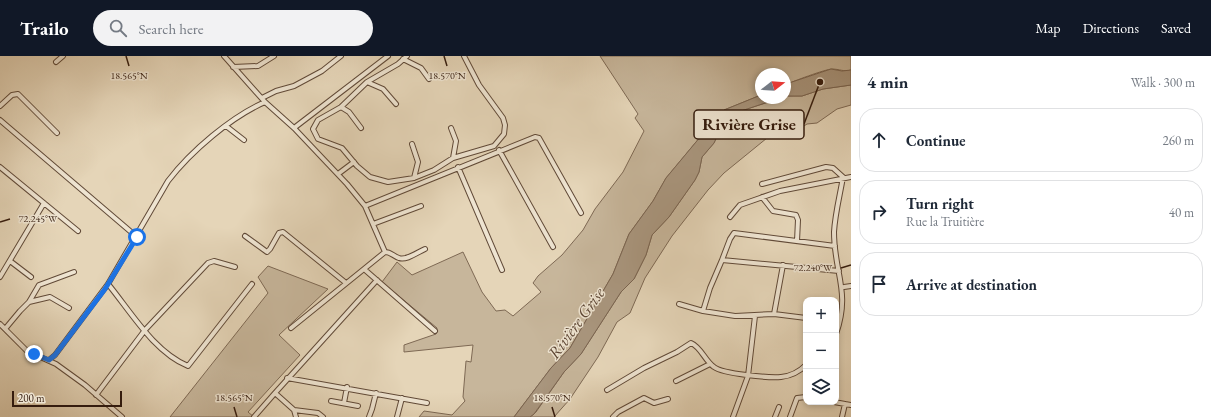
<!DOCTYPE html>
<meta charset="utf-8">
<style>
body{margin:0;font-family:"EB Garamond",serif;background:#f2f2f3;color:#1f2937}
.controls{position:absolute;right:12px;bottom:12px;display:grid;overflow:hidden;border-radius:8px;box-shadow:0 2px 6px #0003}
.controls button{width:36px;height:36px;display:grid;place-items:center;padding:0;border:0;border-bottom:1px solid #e0e1e3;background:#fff;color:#1f2937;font:20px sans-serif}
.compass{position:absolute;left:755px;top:12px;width:36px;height:36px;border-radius:50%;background:#fff;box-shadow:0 2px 6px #0003;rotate:73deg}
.scale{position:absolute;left:12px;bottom:10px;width:110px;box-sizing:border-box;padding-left:4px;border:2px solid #351c0e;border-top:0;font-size:11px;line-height:14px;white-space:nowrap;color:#351c0e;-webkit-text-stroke:3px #eee4d1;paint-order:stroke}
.stop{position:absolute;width:12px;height:12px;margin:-9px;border:3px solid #1a73e8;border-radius:50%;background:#fff}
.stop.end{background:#1a73e8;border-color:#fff;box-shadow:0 1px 4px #0008}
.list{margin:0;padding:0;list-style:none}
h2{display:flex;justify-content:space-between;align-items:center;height:52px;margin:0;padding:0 16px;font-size:17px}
h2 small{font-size:13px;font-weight:400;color:#747a83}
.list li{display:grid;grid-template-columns:26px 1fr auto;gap:12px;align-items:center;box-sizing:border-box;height:64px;margin:0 8px 8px;padding:0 8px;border:1px solid #e0e1e3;border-radius:16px}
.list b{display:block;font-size:15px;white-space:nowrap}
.list p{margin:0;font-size:13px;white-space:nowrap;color:#747a83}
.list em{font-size:13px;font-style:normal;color:#747a83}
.icon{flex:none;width:22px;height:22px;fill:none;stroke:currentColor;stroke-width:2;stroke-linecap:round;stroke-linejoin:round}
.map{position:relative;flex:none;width:851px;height:361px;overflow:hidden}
header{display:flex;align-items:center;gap:24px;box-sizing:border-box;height:56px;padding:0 20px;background:#111827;color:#fff}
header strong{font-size:19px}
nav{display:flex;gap:22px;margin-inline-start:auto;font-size:14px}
.search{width:280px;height:36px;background:#f2f2f3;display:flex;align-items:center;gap:10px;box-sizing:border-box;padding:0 14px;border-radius:22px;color:#747a83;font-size:15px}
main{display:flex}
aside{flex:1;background:#fff}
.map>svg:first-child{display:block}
.green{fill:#c7b69b;stroke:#7e6954}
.water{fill:#a9967e;stroke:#7b6551}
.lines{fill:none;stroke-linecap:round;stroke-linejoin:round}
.minor-casing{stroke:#614a38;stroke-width:6}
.minor{stroke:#eee4d1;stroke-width:4}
.route{stroke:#1a73e8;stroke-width:5}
.ticks{fill:none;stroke:#351c0e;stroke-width:1.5}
.labels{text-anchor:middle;stroke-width:3;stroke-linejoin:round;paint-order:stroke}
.water-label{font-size:17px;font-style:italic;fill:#5e4735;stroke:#eee4d1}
.ticks-label{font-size:10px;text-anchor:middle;fill:#351c0e;stroke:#eee4d1;stroke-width:3;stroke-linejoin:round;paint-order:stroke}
.leader{fill:none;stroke:#351c0e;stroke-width:1.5}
.callout-dot{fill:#351c0e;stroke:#eee4d1;stroke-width:1.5}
.callout{fill:#eee4d1;stroke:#351c0e;stroke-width:1.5}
.callout-label{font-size:17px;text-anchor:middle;font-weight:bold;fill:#351c0e}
</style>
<header>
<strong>Trailo</strong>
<div class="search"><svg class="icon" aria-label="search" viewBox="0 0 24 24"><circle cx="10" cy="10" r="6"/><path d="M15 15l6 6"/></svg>Search here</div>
<nav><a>Map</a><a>Directions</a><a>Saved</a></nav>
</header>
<main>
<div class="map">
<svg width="851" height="361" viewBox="0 0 851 361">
<rect width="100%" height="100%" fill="#e5d5b8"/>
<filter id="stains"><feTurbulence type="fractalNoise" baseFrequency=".005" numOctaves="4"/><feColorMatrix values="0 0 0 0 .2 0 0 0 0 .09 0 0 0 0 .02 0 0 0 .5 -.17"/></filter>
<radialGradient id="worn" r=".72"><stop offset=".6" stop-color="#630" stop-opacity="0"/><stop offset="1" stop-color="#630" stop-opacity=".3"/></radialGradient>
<path class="green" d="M 600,0 L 851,0 L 851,14 C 844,16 839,13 832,13 C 826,13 791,26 785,29 L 785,18 L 761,18 L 761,39 L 724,54 L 711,68 L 666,122 L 653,145 L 629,178 L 613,218 L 570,292 L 551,312 L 514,361 L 419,361 L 424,355 L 452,359 L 465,345 L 463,341 L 466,305 L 471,306 L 473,289 L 404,296 L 404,289 L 436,278 L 437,272 L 382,226 L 397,206 L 412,219 L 463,196 L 482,236 L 496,255 L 505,254 L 513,260 L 541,236 L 533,227 L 538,220 L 562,199 L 583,174 L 595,153 L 623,116 L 644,75 L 635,62 L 638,58 Z
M 851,29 L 851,49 L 837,53 L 817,67 L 807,68 L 793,77 L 767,82 L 724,117 L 708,134 L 672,180 L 645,222 L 630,257 L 617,266 L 598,301 L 570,343 L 554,361 L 530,361 L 536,356 L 564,316 L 581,298 L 621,236 L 634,223 L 646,199 L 652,179 L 669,161 L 695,124 L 699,116 L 702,101 L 714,87 L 719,76 L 741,55 L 778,43 L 785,42 L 785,40 L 802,40 L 823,33 Z
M 268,210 L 328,233 L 279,279 L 300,299 L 248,356 L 254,361 L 170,361 L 268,237 L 258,221 Z"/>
<path class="water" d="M 831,13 L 842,15 L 851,14 L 851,29 L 823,33 L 802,40 L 785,40 L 785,29 L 789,27 Z
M 761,39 L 761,42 L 780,42 L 741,55 L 719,76 L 714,87 L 702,101 L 699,116 L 695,124 L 669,161 L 652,179 L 646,199 L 634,223 L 621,236 L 581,298 L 564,316 L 534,358 L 530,361 L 514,361 L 551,312 L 570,292 L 613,218 L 629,178 L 653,145 L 666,122 L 711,68 L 724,54 Z"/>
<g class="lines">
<defs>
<path id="minor" d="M 224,0 L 265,46 L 294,72 L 347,128 L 365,150 L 385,196 L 364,213 L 435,275
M 407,0 L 398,8 L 367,26 L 341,51 L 318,64 L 313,73 L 318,83 L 342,92 L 357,110 L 370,121 L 388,126 L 414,122 L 434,114 L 453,102 L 494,90 L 504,78 L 505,69 L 503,62 L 479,29 L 464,0
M 403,3 L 421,12 L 429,23
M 56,6 L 63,0
M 233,11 L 258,10 L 274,0
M 367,26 L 383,33 L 396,48
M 262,42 L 276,35 L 294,30 L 322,15 L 341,0
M 0,50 L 12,39 L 18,38 L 57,77
M 341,51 L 349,56 L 361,72
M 0,64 L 137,181
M 226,70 L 244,84
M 294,72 L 388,0
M 451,72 L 456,85 L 453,102
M 412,88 L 418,106 L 414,122
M 499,94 L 553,191
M 0,111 L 78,175
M 458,111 L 502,214
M 338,118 L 354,106
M 762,128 L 826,111 L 833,112 L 843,121
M 762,141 L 773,155 L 796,159 L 798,164 L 797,185
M 365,150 L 535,81 L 539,82 L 581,157
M 730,161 L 740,149 L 780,135 L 851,121
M 373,168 L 421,150
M 245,180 L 267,196 L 270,193 L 279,177 L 283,176 L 346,227
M 385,196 C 391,196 393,200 399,202 C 406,205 418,196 425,193
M 722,204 L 730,183 L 734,177 L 835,190
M 10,205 L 31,221
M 0,221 L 44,147
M 108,228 C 131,256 154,296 188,310 L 252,228
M 844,231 L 851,230
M 29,246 L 50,241 L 69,252
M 679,248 L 703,255
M 774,258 L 783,209
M 806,262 L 774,258 L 735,260 L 703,255 L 710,232 L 722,204 L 839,215
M 0,268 L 27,295 L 56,308 L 85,329 L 122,361
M 291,272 L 364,213
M 5,273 L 20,255 L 29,246 L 39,229 L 74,216
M 836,278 C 851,236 834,217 834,176 C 835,158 840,139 843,121
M 49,304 L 55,299 L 108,228 L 168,125 C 191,95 231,61 265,46
M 287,322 L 427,347
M 676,325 L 710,308
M 607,334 L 644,312 L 677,296 L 691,287 C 701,291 705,305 714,311 C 723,318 769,322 781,321 C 791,320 799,316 806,309
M 96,339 L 145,274 L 208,207 L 214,205 L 235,211
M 331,345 L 358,350
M 834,346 L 851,349
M 344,347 L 347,331
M 294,354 L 318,357 L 323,361
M 254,361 L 275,337
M 296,361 L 294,354 L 275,337 L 377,224
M 369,361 L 372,353 L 376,337
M 397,361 L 402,342
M 613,361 L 618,356 L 644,342 L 654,347 L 668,343
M 733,361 L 748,320 L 755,260
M 775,361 L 779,351
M 790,361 L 797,342 L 806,341
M 842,361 L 845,348"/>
</defs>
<use href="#minor" class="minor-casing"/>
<use href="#minor" class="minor"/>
</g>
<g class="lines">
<path class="route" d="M 34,298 L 49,304 L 55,299 L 105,233 L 137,181"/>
</g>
<path class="ticks" d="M 126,0 L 129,10M 444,0 L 447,10M 0,166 L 10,163M 841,212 L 851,209M 234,351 L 237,361M 552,351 L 555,361"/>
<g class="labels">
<g class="water-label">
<text transform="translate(576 267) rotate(-54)" y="6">Rivière Grise</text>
</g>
</g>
<g class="ticks-label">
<text x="129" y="23">18.565°N</text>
<text x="447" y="23">18.570°N</text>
<text x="38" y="166">72.245°W</text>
<text x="813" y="215">72.240°W</text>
<text x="234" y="345">18.565°N</text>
<text x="552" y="345">18.570°N</text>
</g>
<path class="leader" d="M820 26L804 68"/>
<circle class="callout-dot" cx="820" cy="26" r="4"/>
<rect class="callout" x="694" y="54" width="110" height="29" rx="4"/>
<g class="callout-label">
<text x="749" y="74">Rivière Grise</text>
</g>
<rect width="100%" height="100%" filter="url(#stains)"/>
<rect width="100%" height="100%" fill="url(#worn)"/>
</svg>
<div class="controls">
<button>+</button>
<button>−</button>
<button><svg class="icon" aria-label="layers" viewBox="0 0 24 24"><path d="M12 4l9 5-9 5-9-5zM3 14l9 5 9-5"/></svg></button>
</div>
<svg class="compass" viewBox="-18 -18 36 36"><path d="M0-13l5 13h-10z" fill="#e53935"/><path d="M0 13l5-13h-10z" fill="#747a83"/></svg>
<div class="scale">200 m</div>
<div class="stop" style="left:137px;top:181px"></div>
<div class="stop end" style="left:34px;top:298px"></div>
</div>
<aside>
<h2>4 min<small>Walk · 300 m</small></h2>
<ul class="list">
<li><svg class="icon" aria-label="ahead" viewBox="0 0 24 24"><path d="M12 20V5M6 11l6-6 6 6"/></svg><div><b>Continue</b></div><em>260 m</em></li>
<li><svg class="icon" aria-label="right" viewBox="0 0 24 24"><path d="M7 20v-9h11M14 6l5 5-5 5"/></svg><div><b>Turn right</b><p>Rue la Truitière</p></div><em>40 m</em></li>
<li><svg class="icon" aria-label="arrive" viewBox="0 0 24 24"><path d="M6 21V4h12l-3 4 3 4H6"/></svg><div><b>Arrive at destination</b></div></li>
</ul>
</aside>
</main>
